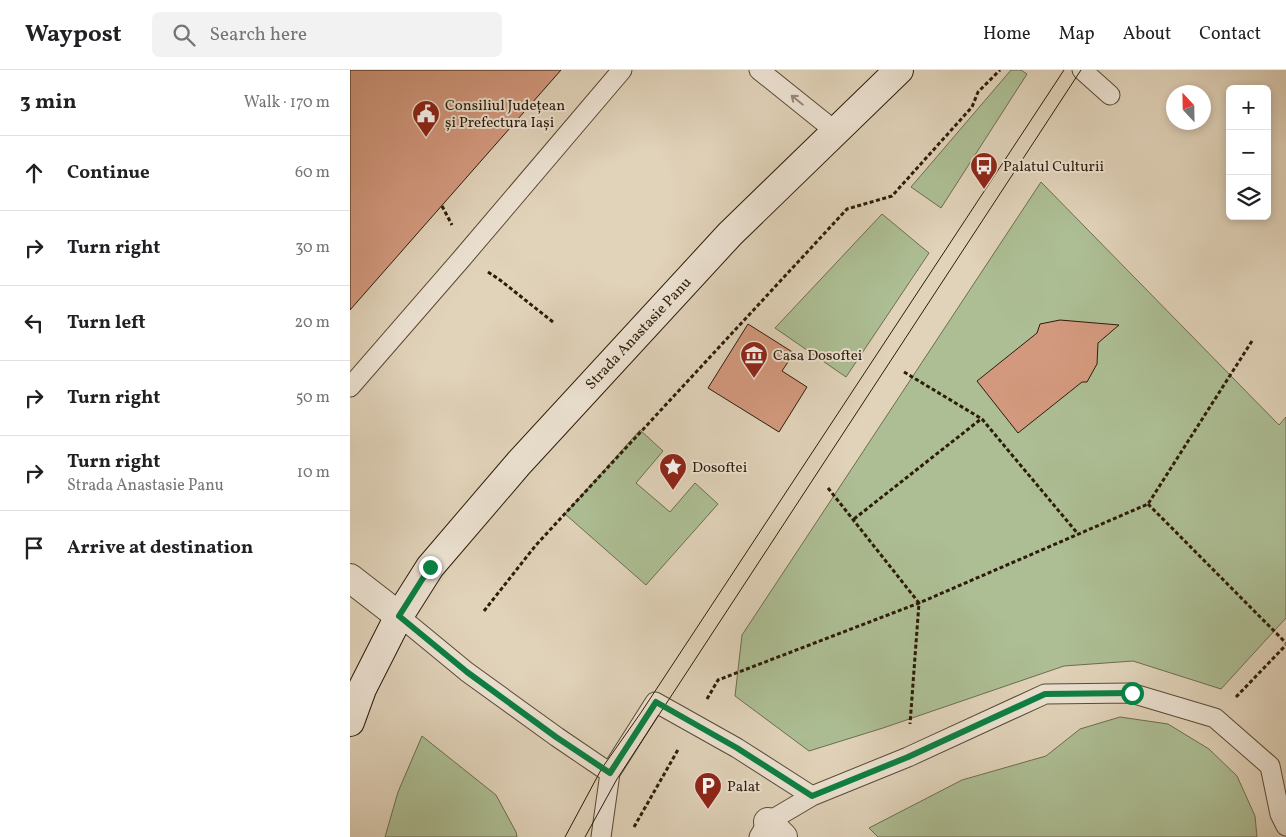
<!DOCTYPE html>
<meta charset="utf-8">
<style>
body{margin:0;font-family:Vollkorn,serif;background:#f2f2f2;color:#202124}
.controls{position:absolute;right:15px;top:15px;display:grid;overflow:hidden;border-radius:8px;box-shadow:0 2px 8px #0003}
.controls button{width:45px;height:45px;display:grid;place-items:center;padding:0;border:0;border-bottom:1px solid #e0e0e0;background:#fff;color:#202124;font:25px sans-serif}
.compass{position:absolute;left:816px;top:15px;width:45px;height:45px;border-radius:50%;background:#fff;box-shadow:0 2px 8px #0003;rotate:338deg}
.stop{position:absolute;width:15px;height:15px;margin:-11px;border:4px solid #0b8043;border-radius:50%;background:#fff}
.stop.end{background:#0b8043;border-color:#fff;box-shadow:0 1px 5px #0008}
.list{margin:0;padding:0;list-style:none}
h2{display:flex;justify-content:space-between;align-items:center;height:65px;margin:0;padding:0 20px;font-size:21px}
h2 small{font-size:16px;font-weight:400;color:#757577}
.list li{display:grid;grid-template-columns:32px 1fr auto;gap:15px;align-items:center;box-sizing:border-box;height:75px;padding:0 20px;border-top:1px solid #e0e0e0}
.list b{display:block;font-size:19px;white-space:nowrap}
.list p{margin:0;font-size:16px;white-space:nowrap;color:#757577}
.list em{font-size:16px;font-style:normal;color:#757577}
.icon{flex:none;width:28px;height:28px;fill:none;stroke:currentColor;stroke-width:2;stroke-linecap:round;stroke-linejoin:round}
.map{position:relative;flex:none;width:936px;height:767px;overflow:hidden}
header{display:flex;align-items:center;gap:30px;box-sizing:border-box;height:70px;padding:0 25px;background:#fff;border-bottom:1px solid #e0e0e0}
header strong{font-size:24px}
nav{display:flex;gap:28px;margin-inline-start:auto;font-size:18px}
.search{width:350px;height:45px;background:#f2f2f2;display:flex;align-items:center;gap:12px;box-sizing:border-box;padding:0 18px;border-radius:8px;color:#757577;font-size:19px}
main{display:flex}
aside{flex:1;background:#fff}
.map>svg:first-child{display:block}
.green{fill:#adbe94;stroke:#6d6d4e}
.building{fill:#d3997e;stroke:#2d1c09}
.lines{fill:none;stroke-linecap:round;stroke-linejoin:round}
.service-casing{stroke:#5a4a35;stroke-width:21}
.pedestrian-casing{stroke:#5a4a35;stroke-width:30}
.secondary-casing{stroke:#2d1c09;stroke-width:30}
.path{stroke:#2d1c09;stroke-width:3;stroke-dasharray:4 2.5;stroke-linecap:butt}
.service{stroke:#ece2d2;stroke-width:19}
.pedestrian{stroke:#ece2d2;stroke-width:28}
.secondary{stroke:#ece2d2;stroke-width:28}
.tram{stroke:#2d1c09;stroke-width:1}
.oneway{stroke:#968978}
.route{stroke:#0b8043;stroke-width:6}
.labels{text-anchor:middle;stroke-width:4;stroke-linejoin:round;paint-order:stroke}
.poi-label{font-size:15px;fill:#2d1c09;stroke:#ece2d2;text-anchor:start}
.street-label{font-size:15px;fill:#2d1c09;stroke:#ece2d2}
</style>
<header>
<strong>Waypost</strong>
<div class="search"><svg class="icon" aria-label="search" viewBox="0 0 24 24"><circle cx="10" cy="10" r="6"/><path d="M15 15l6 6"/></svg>Search here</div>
<nav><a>Home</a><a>Map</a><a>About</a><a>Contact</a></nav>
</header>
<main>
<aside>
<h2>3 min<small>Walk · 170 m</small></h2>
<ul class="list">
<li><svg class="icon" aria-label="ahead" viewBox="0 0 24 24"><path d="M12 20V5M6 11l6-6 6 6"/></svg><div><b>Continue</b></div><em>60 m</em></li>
<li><svg class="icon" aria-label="right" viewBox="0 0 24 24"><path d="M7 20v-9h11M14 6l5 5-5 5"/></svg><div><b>Turn right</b></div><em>30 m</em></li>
<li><svg class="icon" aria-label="left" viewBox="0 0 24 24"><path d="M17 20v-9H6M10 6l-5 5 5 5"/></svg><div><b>Turn left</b></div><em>20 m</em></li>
<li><svg class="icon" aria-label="right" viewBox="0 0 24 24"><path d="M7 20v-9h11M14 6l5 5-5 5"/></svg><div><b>Turn right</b></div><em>50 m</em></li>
<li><svg class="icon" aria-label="right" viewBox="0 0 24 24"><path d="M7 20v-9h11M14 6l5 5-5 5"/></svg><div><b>Turn right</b><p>Strada Anastasie Panu</p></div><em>10 m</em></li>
<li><svg class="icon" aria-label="arrive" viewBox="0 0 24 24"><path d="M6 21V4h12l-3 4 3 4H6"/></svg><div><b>Arrive at destination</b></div></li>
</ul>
</aside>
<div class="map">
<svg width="936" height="767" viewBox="0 0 936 767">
<rect width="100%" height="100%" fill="#e1d3ba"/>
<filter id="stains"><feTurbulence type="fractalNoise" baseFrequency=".004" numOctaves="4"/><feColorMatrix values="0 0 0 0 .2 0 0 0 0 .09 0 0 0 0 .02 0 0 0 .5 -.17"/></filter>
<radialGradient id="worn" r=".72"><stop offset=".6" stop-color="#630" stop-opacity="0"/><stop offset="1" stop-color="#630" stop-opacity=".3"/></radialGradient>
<path class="green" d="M 661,0 L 671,0 L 677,4 L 591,138 L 561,117 Z
M 691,112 L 929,355 L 936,347 L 936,548 L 871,619 L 783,591 L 714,596 L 533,658 L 459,681 L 385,626 L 392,565 Z
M 532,144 L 579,183 L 496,307 L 425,258 Z
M 290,360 L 313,381 L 286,413 L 320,442 L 345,413 L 368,434 L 296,515 L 215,444 Z
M 770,647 L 818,654 L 859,679 L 887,706 L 905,746 L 907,767 L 528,767 L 519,758 L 612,710 L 696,686 L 730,659 Z
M 72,666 L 146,725 L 166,762 L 167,767 L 35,767 L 48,722 Z"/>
<path class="building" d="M 0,0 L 211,0 L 0,240 Z
M 710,250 L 769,255 L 748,273 L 747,294 L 737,312 L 732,312 L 668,363 L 627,311 L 687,263 L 690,254 Z
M 398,254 L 444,283 L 432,301 L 457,317 L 429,362 L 358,318 Z"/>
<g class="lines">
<defs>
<path id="service" d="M 409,0 L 485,61
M 732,0 L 760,25
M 0,317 L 113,187 L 272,0
M 49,546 L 117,602 L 207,667 L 260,703
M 251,767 L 260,703 L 305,632 L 387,678 L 462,726
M 409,767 L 418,752 L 462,726 L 558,687 L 695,624 L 781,623 L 865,648 L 920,696 L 930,744 L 936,756"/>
<path id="pedestrian" d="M 0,508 L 49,546
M 418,752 L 433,767"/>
<path id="secondary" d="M 0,652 L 12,619 L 49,546 L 80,497 L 169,393 L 380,164 L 549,0"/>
</defs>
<use href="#service" class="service-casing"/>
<use href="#pedestrian" class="pedestrian-casing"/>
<use href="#secondary" class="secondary-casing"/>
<path class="path" d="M 92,136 L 102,155
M 138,202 L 150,210 L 203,252
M 554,302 L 632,349 L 728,464
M 478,418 L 569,533 L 560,654
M 798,434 L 936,573
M 504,449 L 631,349
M 134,541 L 186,475 L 497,139 L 542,126 L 622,37 L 628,22 L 650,0
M 886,627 L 936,575
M 357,629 L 368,610 L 569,533 L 798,434 L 902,271
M 284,757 L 329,678"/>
<use href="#service" class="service"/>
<use href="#pedestrian" class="pedestrian"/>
<use href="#secondary" class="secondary"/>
<path class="tram" d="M 215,767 L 252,698 L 290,644 L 714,0
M 235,767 L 267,709 L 314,637 L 731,0"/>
</g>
<defs><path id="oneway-shaft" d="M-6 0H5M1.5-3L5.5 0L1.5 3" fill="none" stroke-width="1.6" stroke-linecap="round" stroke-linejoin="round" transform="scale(1.25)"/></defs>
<use class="oneway" href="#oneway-shaft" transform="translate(447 30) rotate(-141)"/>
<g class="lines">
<path class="route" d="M 80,497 L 49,546 L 117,602 L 206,667 L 260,703 L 306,632 L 387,678 L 462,726 L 558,687 L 695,624 L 782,623"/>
</g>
<defs>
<symbol id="civic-pin" viewBox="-11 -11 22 30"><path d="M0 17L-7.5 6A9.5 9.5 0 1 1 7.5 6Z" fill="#8f2418" stroke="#ece2d2"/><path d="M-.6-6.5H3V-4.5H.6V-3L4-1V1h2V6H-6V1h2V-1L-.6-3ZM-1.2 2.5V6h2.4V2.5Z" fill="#fff"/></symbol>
<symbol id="bus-pin" viewBox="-11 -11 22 30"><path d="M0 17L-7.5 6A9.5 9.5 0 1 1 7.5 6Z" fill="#8f2418" stroke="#ece2d2"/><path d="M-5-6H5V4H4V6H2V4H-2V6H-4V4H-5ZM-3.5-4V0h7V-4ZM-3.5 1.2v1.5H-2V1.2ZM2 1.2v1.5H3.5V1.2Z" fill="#fff"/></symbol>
<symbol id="museum-pin" viewBox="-11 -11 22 30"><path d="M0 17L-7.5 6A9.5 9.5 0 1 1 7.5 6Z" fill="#8f2418" stroke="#ece2d2"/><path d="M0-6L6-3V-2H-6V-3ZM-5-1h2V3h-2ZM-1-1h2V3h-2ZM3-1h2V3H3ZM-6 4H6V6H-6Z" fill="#fff"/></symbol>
<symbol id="sight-pin" viewBox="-11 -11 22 30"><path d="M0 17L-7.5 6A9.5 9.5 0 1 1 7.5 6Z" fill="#8f2418" stroke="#ece2d2"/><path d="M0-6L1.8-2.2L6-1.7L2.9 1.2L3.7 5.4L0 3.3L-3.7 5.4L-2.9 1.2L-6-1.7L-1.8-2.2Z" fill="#fff"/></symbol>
<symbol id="parking-pin" viewBox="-11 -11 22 30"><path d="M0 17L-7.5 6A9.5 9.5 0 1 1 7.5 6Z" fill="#8f2418" stroke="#ece2d2"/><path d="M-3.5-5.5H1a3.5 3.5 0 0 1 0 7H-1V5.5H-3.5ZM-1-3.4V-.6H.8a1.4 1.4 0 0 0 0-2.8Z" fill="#fff"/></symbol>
</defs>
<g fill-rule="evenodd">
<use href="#civic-pin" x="60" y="28" width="32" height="43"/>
<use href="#bus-pin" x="618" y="80" width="32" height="43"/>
<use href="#museum-pin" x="388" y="269" width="32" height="43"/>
<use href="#sight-pin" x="307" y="381" width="32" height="43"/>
<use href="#parking-pin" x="342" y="700" width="32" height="43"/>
</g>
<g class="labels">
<g class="poi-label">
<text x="95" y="40">Consiliul Județean<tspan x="95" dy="17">și Prefectura Iași</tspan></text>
<text x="653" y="101">Palatul Culturii</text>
<text x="423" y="290">Casa Dosoftei</text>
<text x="342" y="402">Dosoftei</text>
<text x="377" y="721">Palat</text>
</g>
<g class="street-label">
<text transform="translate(288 263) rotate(-47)" y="5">Strada Anastasie Panu</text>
</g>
</g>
<rect width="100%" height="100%" filter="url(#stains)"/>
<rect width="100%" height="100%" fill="url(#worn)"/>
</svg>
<div class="controls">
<button>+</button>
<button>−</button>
<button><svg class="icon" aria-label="layers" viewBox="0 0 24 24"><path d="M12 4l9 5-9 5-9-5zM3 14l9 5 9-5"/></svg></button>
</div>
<svg class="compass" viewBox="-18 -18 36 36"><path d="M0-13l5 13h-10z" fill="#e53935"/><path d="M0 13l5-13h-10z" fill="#757577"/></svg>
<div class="stop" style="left:782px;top:623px"></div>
<div class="stop end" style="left:80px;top:497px"></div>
</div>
</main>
